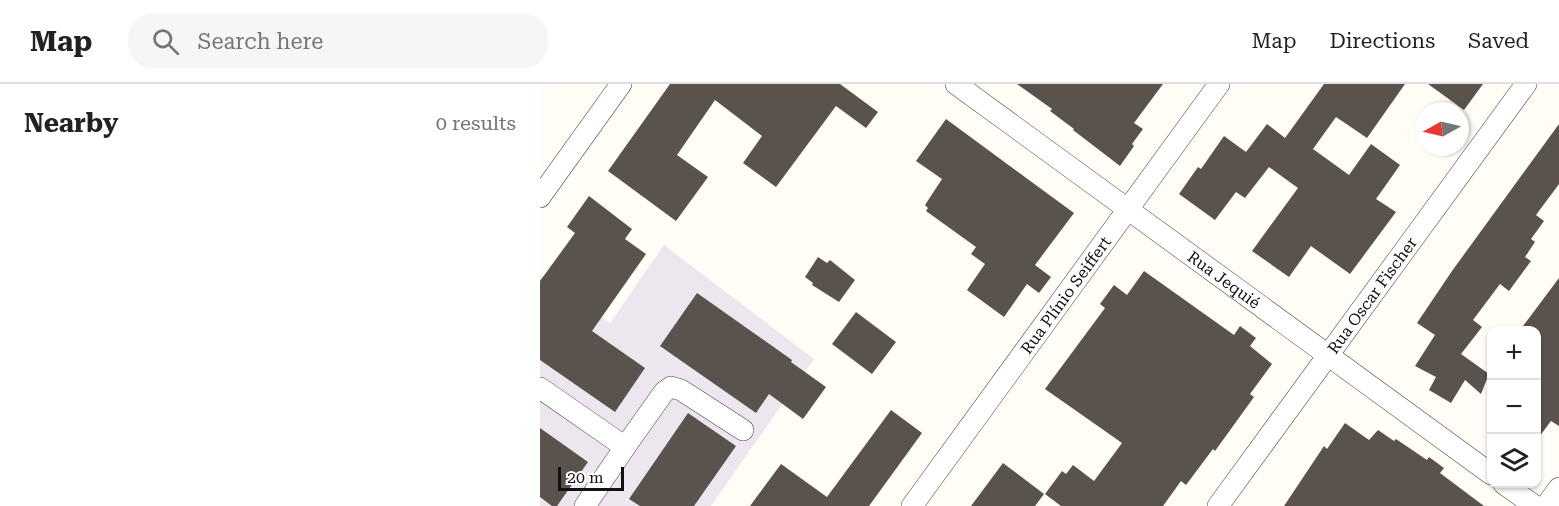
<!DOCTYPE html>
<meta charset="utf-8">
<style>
body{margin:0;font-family:"Roboto Serif",serif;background:#f6f6f6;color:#222}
.controls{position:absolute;right:18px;bottom:18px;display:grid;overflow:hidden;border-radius:12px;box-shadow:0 2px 4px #0004}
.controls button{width:54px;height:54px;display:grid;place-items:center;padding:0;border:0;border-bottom:2px solid #e0e0e0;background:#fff;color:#222;font:30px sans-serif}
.compass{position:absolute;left:875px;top:18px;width:54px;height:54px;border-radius:50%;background:#fff;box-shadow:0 2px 4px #0004;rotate:262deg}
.scale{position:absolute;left:18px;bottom:15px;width:66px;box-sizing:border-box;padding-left:6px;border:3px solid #111;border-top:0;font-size:16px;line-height:21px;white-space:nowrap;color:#111;-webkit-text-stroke:4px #fff;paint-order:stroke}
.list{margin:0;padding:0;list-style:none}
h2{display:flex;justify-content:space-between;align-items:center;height:78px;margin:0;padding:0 24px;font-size:26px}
h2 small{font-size:20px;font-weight:400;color:#767676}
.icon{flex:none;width:33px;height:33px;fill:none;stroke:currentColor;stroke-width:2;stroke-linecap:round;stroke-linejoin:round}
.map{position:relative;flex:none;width:1019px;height:422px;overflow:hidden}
header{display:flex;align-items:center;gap:36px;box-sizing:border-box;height:84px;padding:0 30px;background:#fff;border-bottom:2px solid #e0e0e0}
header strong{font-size:28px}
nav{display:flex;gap:33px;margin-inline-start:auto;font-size:21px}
.search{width:420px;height:54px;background:#f6f6f6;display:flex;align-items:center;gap:15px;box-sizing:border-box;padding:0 21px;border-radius:24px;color:#767676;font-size:22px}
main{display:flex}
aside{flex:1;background:#fff}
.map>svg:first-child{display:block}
.industrial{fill:#eee6ef}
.building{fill:#5a524d}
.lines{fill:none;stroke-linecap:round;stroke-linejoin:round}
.minor-casing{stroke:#444;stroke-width:22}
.minor{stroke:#fff;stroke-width:21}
.labels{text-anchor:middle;stroke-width:6;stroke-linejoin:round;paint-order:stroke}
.street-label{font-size:16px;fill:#111;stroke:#fff}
</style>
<header>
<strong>Map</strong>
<div class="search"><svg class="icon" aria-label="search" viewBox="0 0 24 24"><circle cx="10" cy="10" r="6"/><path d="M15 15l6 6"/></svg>Search here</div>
<nav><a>Map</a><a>Directions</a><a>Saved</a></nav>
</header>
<main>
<aside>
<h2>Nearby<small>0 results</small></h2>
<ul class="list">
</ul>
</aside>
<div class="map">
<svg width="1019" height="422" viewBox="0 0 1019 422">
<rect width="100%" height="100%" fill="#fffdf5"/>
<path class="industrial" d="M 124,161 L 274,275 L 171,422 L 0,422 L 0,191 L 70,239 Z"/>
<path class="building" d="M 130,0 L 300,0 L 338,28 L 326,44 L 296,22 L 236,103 L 203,79 L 222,52 L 175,16 L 137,71 L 168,93 L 136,137 L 68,87 Z
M 477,0 L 623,0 L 594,39 L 603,45 L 592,60 L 594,62 L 580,82 L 533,46 L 534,45 L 510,27 L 512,25 Z
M 784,0 L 865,0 L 827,54 L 796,33 L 773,65 L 809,91 L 831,60 L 860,81 L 836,115 L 856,128 L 810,190 L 771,162 L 749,193 L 712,167 L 758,104 L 729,83 L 705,114 L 696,108 L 675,136 L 639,110 L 658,83 L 661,85 L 684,52 L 706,68 L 727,40 L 745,54 Z
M 888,0 L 943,0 L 924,26 Z
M 406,35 L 534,129 L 495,181 L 511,193 L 499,209 L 487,200 L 464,233 L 427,206 L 445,180 L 431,170 L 436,163 L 386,127 L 388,124 L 385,121 L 402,95 L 376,77 Z
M 1019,40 L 1019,100 L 996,131 L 1004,137 L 991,155 L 995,158 L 985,173 L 991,177 L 969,207 L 960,200 L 933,236 L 942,243 L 921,270 L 949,290 L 941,310 L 925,296 L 911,319 L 889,306 L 896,293 L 875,282 L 895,251 L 877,239 L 912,187 Z
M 49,112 L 92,145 L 85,155 L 106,170 L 52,247 L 105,284 L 75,328 L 0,276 L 0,197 L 35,149 L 27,143 Z
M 278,173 L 287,179 L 290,176 L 315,196 L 299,218 L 272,201 L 273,199 L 265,193 Z
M 604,187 L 694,251 L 700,242 L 716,254 L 710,262 L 732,280 L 710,310 L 714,313 L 675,367 L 673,365 L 646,401 L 641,397 L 623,422 L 521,422 L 505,410 L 522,387 L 526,390 L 533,381 L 554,397 L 582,359 L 505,305 L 565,224 L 560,220 L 574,201 L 587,211 Z
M 1019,194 L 1019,342 L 1011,337 L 996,357 L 996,246 L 980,246 Z
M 157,209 L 252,276 L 251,278 L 286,303 L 263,335 L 229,310 L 216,329 L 120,262 Z
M 316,228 L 356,258 L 332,290 L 292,260 Z
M 351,326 L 382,349 L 329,422 L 210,422 L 241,380 L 287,413 Z
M 148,329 L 196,362 L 154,422 L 100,422 L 89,415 Z
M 805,339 L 829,356 L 838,346 L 854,357 L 856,355 L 887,376 L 889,373 L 904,384 L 900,389 L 944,422 L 744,422 L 784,362 L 787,365 Z
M 0,344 L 48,378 L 17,422 L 12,422 L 0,413 Z
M 463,379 L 504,410 L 495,422 L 431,422 Z"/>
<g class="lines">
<defs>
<g id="minor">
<path id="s1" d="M 416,0 L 951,390"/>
<path d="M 0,113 L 81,0"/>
<path d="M 0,304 L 85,363 L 45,422"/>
<path d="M 85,363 L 124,308 L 131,303 L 141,306 L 203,346"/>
<path d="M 964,400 L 995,422"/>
<path id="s2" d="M 372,422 L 679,0"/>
<path id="s3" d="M 678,422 L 986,0"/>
<path d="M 1006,422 L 1019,404"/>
</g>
</defs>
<use href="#minor" class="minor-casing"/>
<use href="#minor" class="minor"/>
</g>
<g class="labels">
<g class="street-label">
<text dy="6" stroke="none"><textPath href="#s1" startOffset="332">Rua Jequié</textPath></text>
<text dy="6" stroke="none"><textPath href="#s2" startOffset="261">Rua Plínio Seiffert</textPath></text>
<text dy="6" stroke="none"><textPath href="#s3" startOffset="261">Rua Oscar Fischer</textPath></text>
</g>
</g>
</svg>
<div class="controls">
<button>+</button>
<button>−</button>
<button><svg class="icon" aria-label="layers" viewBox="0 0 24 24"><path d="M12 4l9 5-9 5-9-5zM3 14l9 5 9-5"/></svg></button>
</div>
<svg class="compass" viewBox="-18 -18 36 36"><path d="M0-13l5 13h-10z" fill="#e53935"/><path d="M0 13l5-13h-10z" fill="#767676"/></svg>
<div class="scale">20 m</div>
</div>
</main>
